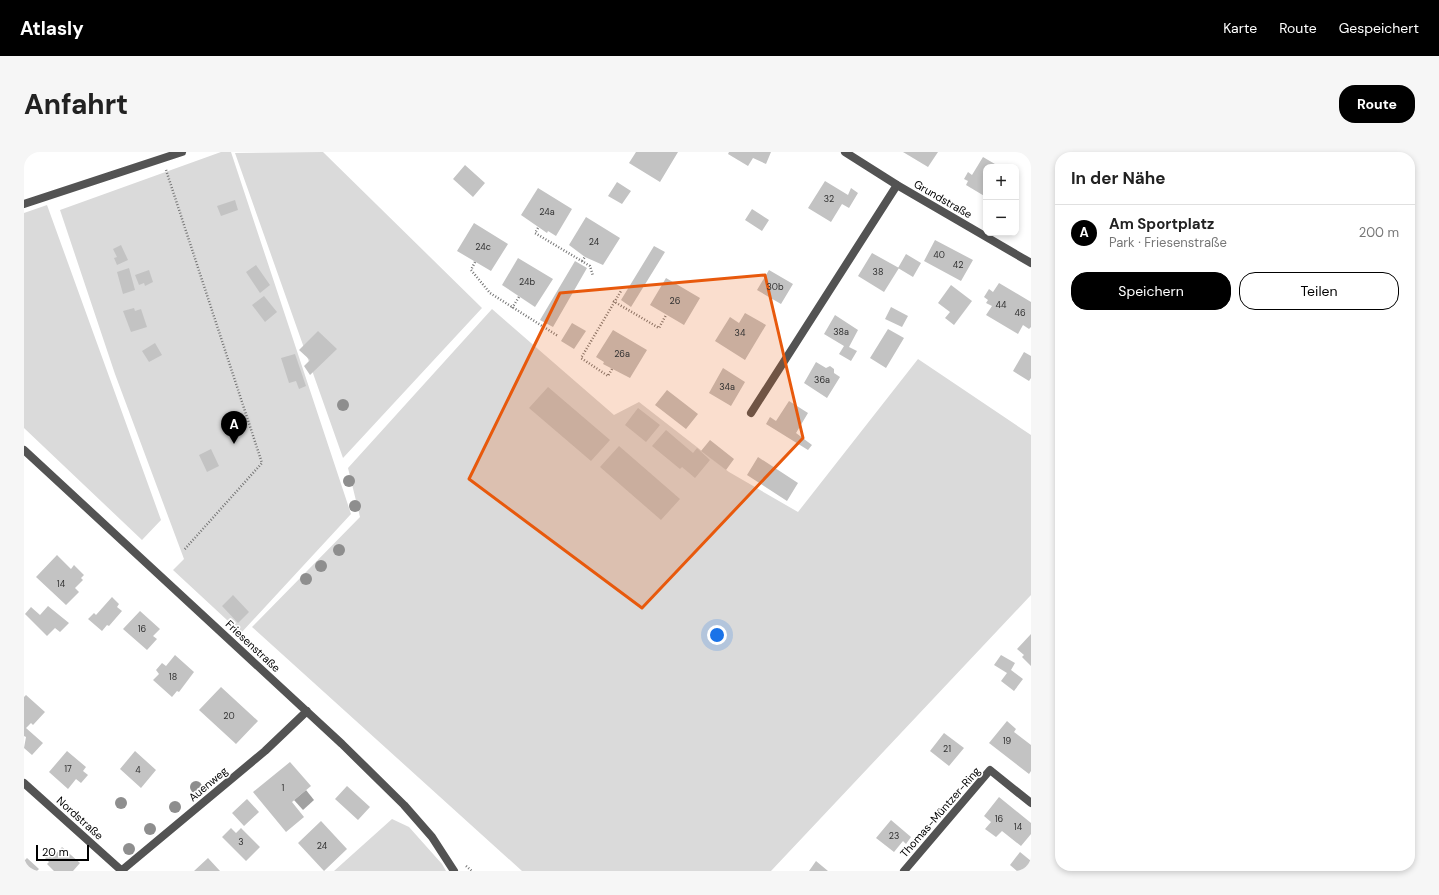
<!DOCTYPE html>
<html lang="de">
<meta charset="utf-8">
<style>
body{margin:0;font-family:"DM Sans",sans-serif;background:#f6f6f6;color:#222}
.controls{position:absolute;right:12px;top:12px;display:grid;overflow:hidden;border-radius:8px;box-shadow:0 2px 6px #0003}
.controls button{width:36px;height:36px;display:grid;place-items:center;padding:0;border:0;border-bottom:1px solid #e0e0e0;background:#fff;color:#222;font:20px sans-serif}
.scale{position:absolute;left:12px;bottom:10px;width:53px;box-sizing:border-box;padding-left:4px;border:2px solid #000;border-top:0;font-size:11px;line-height:14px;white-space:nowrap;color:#000;-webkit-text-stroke:3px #fff;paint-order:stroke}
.you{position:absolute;left:693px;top:483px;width:14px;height:14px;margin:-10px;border:3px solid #fff;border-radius:50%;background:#1a73e8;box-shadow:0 0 0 6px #1a73e833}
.badge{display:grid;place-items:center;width:26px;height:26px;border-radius:50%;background:#000;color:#fff;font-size:13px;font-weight:700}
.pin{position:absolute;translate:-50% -33px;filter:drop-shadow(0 1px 2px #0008)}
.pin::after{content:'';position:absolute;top:21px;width:14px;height:12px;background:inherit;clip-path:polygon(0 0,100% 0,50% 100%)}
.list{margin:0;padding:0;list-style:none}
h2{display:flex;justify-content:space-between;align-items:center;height:52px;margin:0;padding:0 16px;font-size:17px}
h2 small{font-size:13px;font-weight:400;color:#767676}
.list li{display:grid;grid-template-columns:26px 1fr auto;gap:12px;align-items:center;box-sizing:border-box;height:56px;padding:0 16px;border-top:1px solid #e0e0e0}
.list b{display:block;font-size:15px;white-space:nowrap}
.list p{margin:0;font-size:13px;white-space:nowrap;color:#767676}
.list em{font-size:13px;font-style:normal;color:#767676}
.actions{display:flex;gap:8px;padding:12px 16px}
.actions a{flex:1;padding:9px 0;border:1px solid #000;border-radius:16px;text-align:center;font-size:14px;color:#000}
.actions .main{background:#000;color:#fff}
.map{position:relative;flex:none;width:1007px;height:719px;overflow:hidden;border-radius:16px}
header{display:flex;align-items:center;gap:24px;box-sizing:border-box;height:56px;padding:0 20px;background:#000;color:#fff}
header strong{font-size:19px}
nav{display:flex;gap:22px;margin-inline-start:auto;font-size:14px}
.intro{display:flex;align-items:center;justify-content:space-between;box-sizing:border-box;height:96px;padding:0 24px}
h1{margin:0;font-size:28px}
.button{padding:10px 18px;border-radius:16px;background:#000;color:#fff;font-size:14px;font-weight:700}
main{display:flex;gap:24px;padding:0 24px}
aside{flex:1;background:#fff;border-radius:16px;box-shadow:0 2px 6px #0003}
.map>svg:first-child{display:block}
.green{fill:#dadada}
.water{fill:#a1a1a1}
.building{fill:#c3c3c3}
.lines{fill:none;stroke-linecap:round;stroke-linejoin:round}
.path{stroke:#757575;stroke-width:2.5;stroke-dasharray:1 2;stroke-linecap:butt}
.lane{stroke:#535353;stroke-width:8}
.street{stroke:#535353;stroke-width:8}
.tree{fill:#8e8e8e}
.marked{fill:#e8590c;fill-opacity:0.2;stroke:#e8590c;stroke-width:3;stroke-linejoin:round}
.labels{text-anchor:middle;stroke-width:3.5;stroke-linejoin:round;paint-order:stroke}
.number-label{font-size:9px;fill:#313131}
.street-label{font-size:11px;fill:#000;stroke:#fff}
</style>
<header>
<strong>Atlasly</strong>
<nav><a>Karte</a><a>Route</a><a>Gespeichert</a></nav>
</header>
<div class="intro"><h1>Anfahrt</h1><a class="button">Route</a></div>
<main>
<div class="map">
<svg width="1007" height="719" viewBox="0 0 1007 719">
<rect width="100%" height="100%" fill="#fff"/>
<path class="green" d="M 197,0 L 207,0 L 327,362 L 217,481 L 149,418 L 160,407 L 91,222 L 36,58 Z
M 299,0 L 458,156 L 319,306 L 211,1 Z
M 23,53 L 137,368 L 118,388 L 0,276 L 0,61 Z
M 468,157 L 590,263 L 615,250 L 705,320 L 774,360 L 894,207 L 1007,283 L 1007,443 L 747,719 L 498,719 L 228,475 L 336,365 L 324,316 Z
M 368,667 L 385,675 L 418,712 L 422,719 L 310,719 Z"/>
<path class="water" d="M 282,638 L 290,648 L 279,658 L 270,648 Z"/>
<path class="building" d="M 612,0 L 654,0 L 636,30 L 605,11 Z
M 705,0 L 747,0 L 742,12 L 729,6 L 724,14 L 704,2 Z
M 879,0 L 914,0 L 904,15 Z
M 959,5 L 976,15 L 962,15 L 962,45 L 942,33 L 944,29 L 940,27 L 944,20 L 948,23 Z
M 441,13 L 461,31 L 449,45 L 429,27 Z
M 801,29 L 824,43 L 827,36 L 834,41 L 825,56 L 818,52 L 807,70 L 784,56 Z
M 593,30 L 607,39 L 598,52 L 584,44 Z
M 514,36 L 548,57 L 532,84 L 524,79 L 523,81 L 497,63 Z
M 211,48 L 214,58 L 197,64 L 193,54 Z
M 728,57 L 745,68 L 738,79 L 721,68 Z
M 562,65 L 596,86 L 579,113 L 561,105 L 545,93 Z
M 450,71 L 484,92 L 467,119 L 433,99 Z
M 911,88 L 949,108 L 937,129 L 900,109 Z
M 97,93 L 104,108 L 93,113 L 90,106 L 93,105 L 89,97 Z
M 630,94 L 641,100 L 607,155 L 597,148 Z
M 848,101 L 875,116 L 860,140 L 834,124 Z
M 882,102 L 897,111 L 889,125 L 874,116 Z
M 494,106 L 529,127 L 511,155 L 478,133 Z
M 551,109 L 563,116 L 529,175 L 516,168 Z
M 232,113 L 246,133 L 236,141 L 222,120 Z
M 105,116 L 111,138 L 99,142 L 93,120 Z
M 125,118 L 129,130 L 121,134 L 120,131 L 115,133 L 111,123 Z
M 745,118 L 769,132 L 757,152 L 733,138 Z
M 642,126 L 676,146 L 660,173 L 626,153 Z
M 975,131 L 1007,150 L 1007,175 L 1005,177 L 999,173 L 994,182 L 962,163 L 968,154 L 962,151 L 964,148 L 960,145 L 965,137 L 969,140 Z
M 927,133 L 948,149 L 930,173 L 921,166 L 926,160 L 914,151 Z
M 240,144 L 253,160 L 241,170 L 228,153 Z
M 867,155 L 884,164 L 878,175 L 861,167 Z
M 110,156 L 111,159 L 117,157 L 123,175 L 107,180 L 99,159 Z
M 721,161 L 742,173 L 721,208 L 691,189 L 706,165 L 715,171 Z
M 811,163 L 834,178 L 825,195 L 833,199 L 827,209 L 815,202 L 820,194 L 800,182 Z
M 548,171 L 562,179 L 550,197 L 537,189 Z
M 864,177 L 880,186 L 862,216 L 846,206 Z
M 589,178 L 623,198 L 606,226 L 579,212 L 580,210 L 572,205 Z
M 294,179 L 313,197 L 286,223 L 280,214 L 286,208 L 275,198 Z
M 131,191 L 138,203 L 125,210 L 118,199 Z
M 1000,200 L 1007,204 L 1007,226 L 1005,229 L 989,219 Z
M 271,202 L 282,234 L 275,237 L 272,229 L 265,231 L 257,206 Z
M 792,210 L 802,216 L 806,214 L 810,217 L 810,221 L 816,225 L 803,246 L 780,231 Z
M 699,216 L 721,230 L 707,254 L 685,241 Z
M 524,235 L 586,288 L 567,309 L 505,256 Z
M 643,238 L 674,262 L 662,277 L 631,253 Z
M 765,249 L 784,261 L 772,281 L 788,293 L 784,298 L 742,272 L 746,265 L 752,269 Z
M 614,256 L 636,273 L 622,290 L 601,273 Z
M 642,278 L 669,301 L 673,296 L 686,308 L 671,326 L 658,315 L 656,317 L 628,294 Z
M 686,288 L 710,307 L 702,318 L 677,299 Z
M 595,294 L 656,347 L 637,368 L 576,315 Z
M 187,297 L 195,314 L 183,320 L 175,303 Z
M 734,305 L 774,331 L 763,349 L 723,323 Z
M 33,403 L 47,417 L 50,413 L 60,423 L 57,426 L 59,428 L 51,436 L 55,440 L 42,453 L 12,425 Z
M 209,443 L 225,460 L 214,471 L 198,454 Z
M 88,445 L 95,452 L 93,455 L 98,459 L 85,474 L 83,473 L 78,479 L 64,467 L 70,461 L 72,463 Z
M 24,454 L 45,471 L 36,480 L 31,476 L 23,484 L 1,462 L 7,455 L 16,463 Z
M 116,459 L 136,477 L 129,484 L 133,487 L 123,498 L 99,477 Z
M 1007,482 L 1007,514 L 998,505 L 1000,503 L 993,497 Z
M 151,503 L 170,520 L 155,540 L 153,539 L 148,545 L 129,528 L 135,522 L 132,518 L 138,511 L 142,514 Z
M 977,503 L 991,511 L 987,518 L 999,527 L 990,539 L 977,529 L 983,521 L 970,513 Z
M 197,535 L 234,569 L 212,592 L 175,558 Z
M 2,543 L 21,560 L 9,573 L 7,571 L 2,576 L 19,591 L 8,603 L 0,596 L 2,585 L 0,584 L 0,545 Z
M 983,569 L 992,577 L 990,580 L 1007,593 L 1007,619 L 1005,622 L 965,591 Z
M 920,581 L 940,596 L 925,614 L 906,599 Z
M 43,599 L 62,615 L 59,619 L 64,623 L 57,631 L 52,627 L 44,637 L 25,620 Z
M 111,599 L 132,618 L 117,636 L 96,617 Z
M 266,610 L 287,634 L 268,650 L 280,665 L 262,680 L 229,640 Z
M 323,634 L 346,655 L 334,668 L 311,647 Z
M 975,645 L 1007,671 L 1007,682 L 997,694 L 978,679 L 972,685 L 961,677 L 967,670 L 960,664 Z
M 223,647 L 235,660 L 220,674 L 208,661 Z
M 867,668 L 887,685 L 882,692 L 879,689 L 870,700 L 852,686 Z
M 297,669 L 323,697 L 300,719 L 274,691 Z
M 207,676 L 212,681 L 217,676 L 236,695 L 222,709 L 198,685 Z
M 38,695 L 56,711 L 49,719 L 30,719 L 23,712 L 25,710 L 21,706 L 27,699 L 31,703 Z
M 996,700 L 1007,709 L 1007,714 L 1002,719 L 993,719 L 986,713 Z
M 3,706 L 15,717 L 13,719 L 0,719 L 0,709 Z
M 184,706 L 196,719 L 170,719 Z
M 792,709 L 804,719 L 785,719 Z"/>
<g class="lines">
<path class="path" d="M 142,18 L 238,311 L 160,398
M 514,76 L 511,81 L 566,114 L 569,124
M 558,109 L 561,105
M 451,110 L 447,118 L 466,141 L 534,184
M 589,149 L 635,176 L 642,163
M 488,156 L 495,145
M 588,217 L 584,224 L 557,206 L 597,139
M 442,714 L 448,719"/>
<path class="lane" d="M 727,261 L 873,33"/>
<path class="street" d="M 821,0 L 873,33 L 1007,111
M 0,52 L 158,0
M 0,298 L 318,592 L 380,653 L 408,685 L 430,719
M 0,631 L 98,719
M 97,719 L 241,599 L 283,559
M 880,719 L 966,618 L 1007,651"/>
</g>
<g class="tree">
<circle cx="319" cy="253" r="6"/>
<circle cx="325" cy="329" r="6"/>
<circle cx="331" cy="354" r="6"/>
<circle cx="315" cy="398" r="6"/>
<circle cx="297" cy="414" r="6"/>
<circle cx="282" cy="427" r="6"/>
<circle cx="172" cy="635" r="6"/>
<circle cx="97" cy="651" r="6"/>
<circle cx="151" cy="655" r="6"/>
<circle cx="126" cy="677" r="6"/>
<circle cx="105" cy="697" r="6"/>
</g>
<path class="marked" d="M 741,123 L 779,286 L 618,456 L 445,327 L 536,141 Z"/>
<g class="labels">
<g class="number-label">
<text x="805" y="50">32</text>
<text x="523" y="63">24a</text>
<text x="570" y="93">24</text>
<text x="459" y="98">24c</text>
<text x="915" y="106">40</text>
<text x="934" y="116">42</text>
<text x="854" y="123">38</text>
<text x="503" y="133">24b</text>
<text x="751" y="138">30b</text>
<text x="651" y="152">26</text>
<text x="977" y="156">44</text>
<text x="996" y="164">46</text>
<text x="817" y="183">38a</text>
<text x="716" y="184">34</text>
<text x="598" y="205">26a</text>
<text x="798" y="231">36a</text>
<text x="703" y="238">34a</text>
<text x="37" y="435">14</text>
<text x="118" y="480">16</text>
<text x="149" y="528">18</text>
<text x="205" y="567">20</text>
<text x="983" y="592">19</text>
<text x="923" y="600">21</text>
<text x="44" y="620">17</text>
<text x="114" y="621">4</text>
<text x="259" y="639">1</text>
<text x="975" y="670">16</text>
<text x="994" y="678">14</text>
<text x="870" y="687">23</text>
<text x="217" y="693">3</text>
<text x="298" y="697">24</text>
</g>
<g class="street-label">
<text transform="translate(919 47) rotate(30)" y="4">Grundstraße</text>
<text transform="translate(229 494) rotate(43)" y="4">Friesenstraße</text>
<text transform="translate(184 632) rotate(-40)" y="4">Auenweg</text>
<text transform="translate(916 660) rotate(-49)" y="4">Thomas-Müntzer-Ring</text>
<text transform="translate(56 666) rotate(42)" y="4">Nordstraße</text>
</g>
</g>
</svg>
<div class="controls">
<button>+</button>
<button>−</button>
</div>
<div class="scale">20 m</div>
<div class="you"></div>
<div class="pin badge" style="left:210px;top:292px">A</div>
</div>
<aside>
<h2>In der Nähe<small></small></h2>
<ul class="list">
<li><span class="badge">A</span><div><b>Am Sportplatz</b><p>Park · Friesenstraße</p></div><em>200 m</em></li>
</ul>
<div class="actions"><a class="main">Speichern</a><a>Teilen</a></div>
</aside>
</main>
